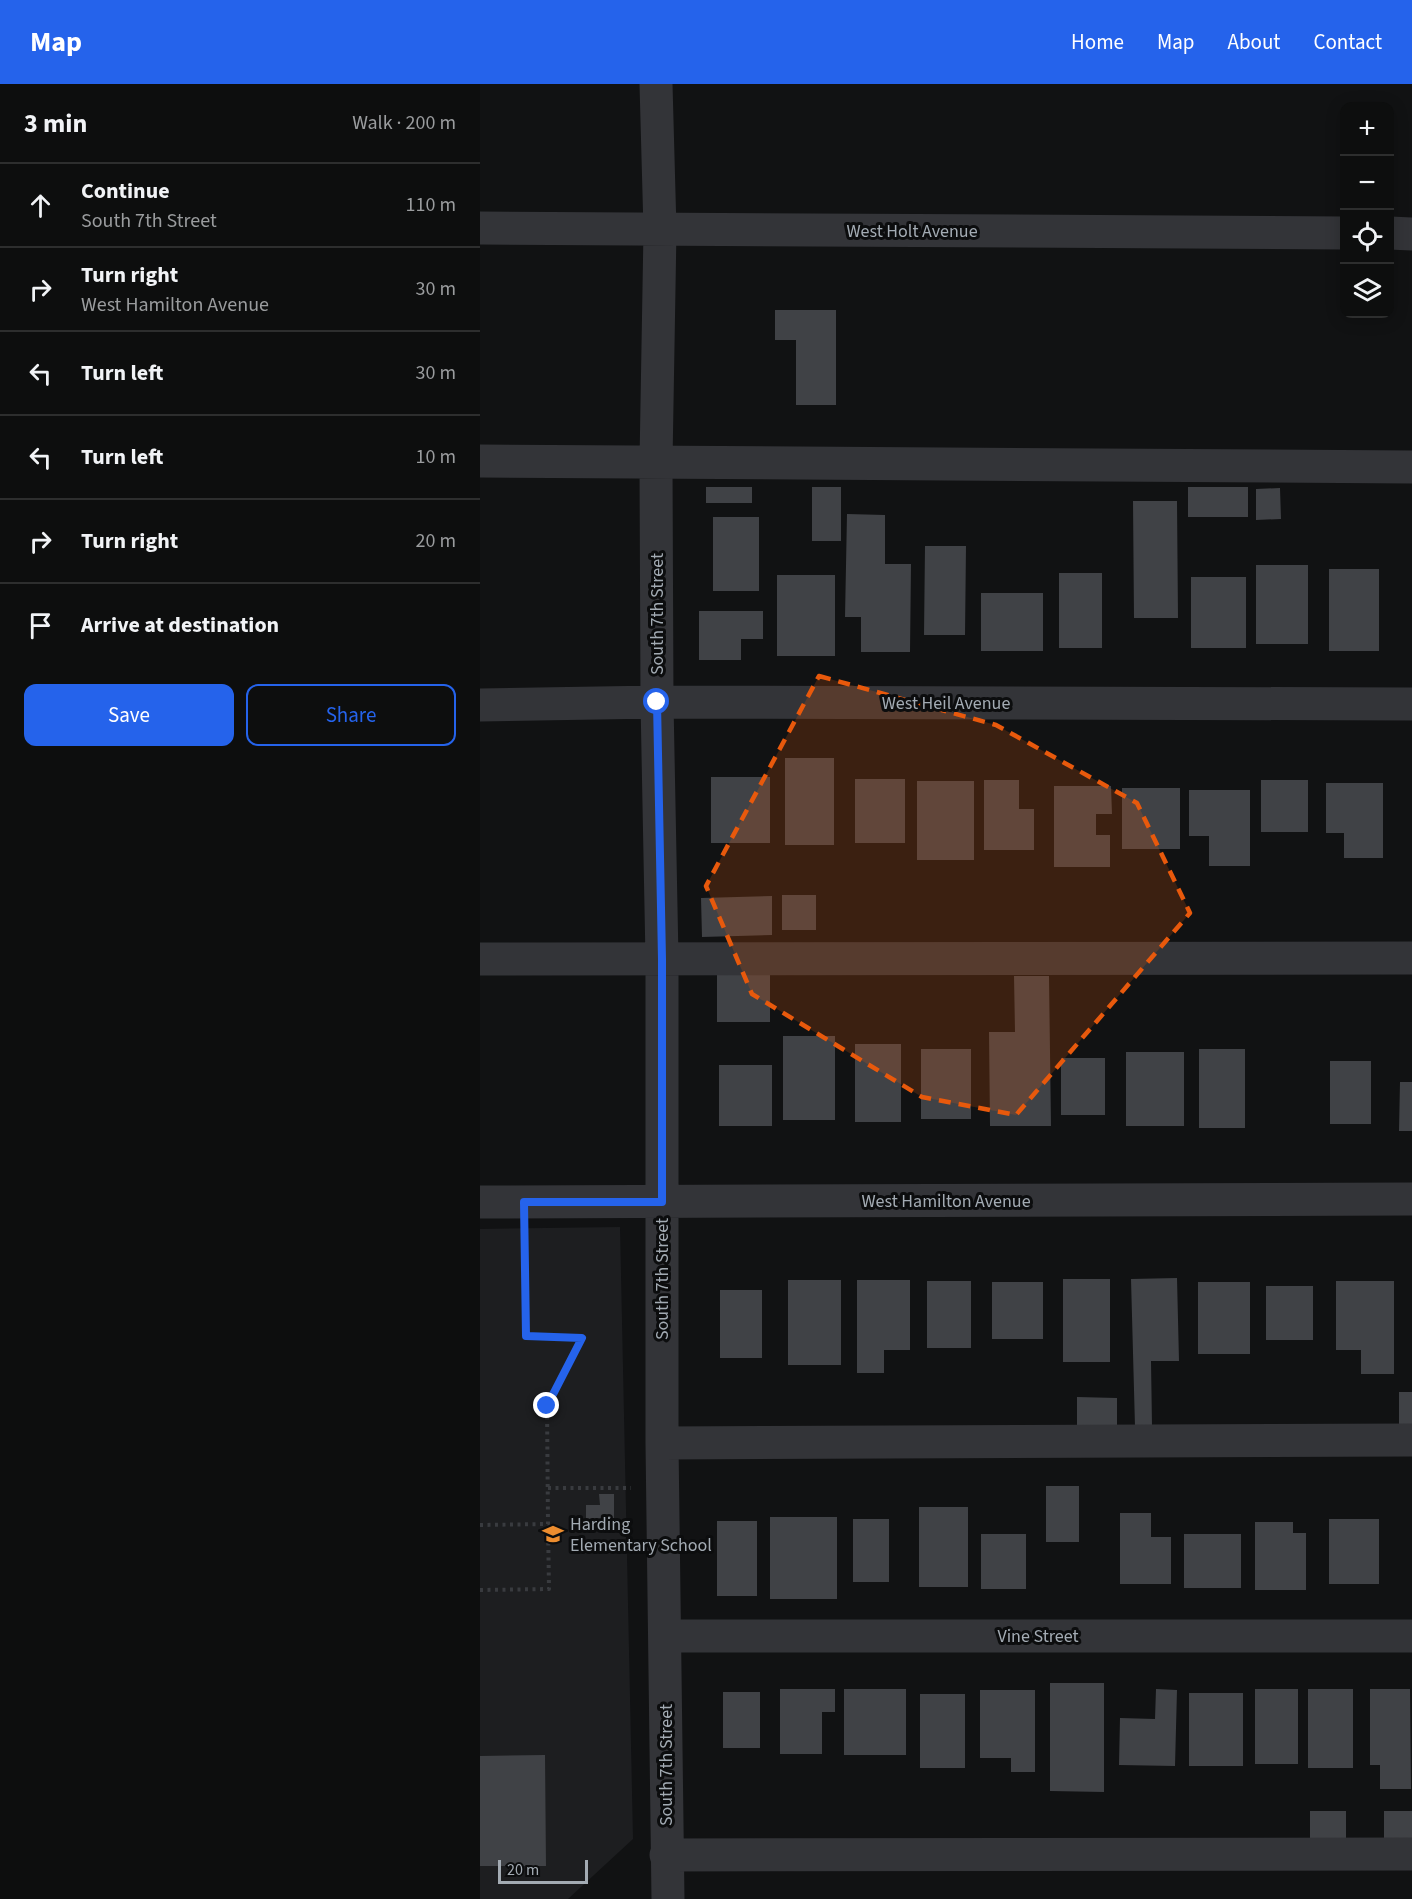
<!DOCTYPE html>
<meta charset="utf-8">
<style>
body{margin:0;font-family:"Source Sans 3",sans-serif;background:#161717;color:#f1f3f6}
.controls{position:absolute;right:18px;top:18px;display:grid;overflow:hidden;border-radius:12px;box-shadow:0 3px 15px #0003}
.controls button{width:54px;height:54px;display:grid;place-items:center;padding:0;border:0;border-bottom:2px solid #2d2e2e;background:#0d0e0e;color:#f1f3f6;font:30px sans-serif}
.scale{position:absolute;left:18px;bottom:15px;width:90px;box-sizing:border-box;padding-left:6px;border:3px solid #a3abb3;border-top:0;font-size:16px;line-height:21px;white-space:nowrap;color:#a3abb3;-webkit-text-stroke:4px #0c0d0e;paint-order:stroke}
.stop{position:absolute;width:18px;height:18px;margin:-14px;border:4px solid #2563eb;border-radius:50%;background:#fff}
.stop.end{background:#2563eb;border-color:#fff;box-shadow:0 2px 6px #0008}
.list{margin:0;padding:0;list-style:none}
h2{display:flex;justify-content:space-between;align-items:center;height:78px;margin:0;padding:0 24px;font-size:26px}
h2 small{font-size:20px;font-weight:400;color:#9a9c9e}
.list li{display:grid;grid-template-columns:39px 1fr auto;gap:18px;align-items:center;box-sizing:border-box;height:84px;padding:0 24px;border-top:2px solid #2d2e2e}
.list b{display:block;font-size:22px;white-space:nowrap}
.list p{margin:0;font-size:20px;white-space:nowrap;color:#9a9c9e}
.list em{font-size:20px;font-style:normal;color:#9a9c9e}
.actions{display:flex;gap:12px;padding:18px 24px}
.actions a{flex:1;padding:14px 0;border:2px solid #2563eb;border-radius:12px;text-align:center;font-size:21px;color:#2563eb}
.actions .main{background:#2563eb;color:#fff}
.icon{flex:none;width:33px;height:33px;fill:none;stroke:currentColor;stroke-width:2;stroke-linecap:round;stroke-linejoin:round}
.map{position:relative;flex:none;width:932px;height:1815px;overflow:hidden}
header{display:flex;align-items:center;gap:36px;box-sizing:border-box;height:84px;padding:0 30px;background:#2563eb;color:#fff}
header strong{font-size:28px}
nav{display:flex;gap:33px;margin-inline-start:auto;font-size:21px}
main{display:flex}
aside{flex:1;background:#0d0e0e}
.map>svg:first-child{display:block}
.built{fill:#1d1e20}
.building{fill:#404246}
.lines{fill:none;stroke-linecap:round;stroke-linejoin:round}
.path{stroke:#393b3f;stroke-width:4;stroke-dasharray:3 4.5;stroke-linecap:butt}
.minor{stroke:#333438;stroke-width:33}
.route{stroke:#2563eb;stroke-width:8}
.marked{fill:#e8590c;fill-opacity:0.2;stroke:#e8590c;stroke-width:4.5;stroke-dasharray:12 8;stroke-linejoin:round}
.labels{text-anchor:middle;stroke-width:6;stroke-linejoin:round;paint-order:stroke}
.street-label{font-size:18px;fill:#a3abb3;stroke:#0c0d0e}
.poi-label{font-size:18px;fill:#a3abb3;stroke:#0c0d0e;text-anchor:start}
</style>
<header>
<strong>Map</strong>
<nav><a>Home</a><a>Map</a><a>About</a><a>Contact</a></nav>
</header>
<main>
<aside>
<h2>3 min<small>Walk · 200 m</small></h2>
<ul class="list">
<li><svg class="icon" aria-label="ahead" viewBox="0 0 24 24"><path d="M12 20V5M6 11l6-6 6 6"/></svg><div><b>Continue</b><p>South 7th Street</p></div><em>110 m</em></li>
<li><svg class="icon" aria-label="right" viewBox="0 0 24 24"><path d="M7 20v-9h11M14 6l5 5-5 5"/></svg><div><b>Turn right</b><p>West Hamilton Avenue</p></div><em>30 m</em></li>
<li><svg class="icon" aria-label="left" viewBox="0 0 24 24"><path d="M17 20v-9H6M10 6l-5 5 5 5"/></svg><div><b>Turn left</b></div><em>30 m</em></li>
<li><svg class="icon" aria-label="left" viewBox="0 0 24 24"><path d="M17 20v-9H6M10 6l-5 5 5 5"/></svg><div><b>Turn left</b></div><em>10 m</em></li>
<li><svg class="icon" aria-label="right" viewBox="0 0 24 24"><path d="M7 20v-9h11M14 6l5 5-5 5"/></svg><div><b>Turn right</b></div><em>20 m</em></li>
<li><svg class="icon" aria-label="arrive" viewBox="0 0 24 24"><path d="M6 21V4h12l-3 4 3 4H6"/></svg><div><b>Arrive at destination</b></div></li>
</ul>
<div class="actions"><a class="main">Save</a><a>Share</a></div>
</aside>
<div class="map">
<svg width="932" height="1815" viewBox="0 0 932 1815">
<rect width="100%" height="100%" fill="#111213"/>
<path class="built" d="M 140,1143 L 153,1755 L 88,1815 L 0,1815 L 0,1145 Z"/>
<path class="building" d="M 295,226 L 356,226 L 356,321 L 316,321 L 316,256 L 295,256 Z
M 226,403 L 272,403 L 272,419 L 226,419 Z
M 332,403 L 361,403 L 361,457 L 332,457 Z
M 708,403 L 768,403 L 768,433 L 708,433 Z
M 800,404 L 801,435 L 776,436 L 776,405 Z
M 653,417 L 697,417 L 698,534 L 654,534 Z
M 367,430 L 405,431 L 405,480 L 431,480 L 430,568 L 381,568 L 381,533 L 365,533 Z
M 233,433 L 279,433 L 279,507 L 233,507 Z
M 445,462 L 486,462 L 485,551 L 444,551 Z
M 776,481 L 828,481 L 828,560 L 776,560 Z
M 849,485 L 899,485 L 899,567 L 849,567 Z
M 579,489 L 622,489 L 622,564 L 579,564 Z
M 297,491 L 355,491 L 355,572 L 297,572 Z
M 711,493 L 766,493 L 766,564 L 711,564 Z
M 501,509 L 563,509 L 563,567 L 501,567 Z
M 219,527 L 283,527 L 283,555 L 261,555 L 261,576 L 219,576 Z
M 305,674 L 354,674 L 354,761 L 305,761 Z
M 231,693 L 290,693 L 290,759 L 231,759 Z
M 375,695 L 425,695 L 425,759 L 375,759 Z
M 504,696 L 539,696 L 539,725 L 554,725 L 554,766 L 504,766 Z
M 781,696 L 828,696 L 828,748 L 781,748 Z
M 437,697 L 494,697 L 494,776 L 437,776 Z
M 846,699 L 903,699 L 903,774 L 864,774 L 864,749 L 846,749 Z
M 574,702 L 631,702 L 632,730 L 616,730 L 616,751 L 630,751 L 630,783 L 574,783 Z
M 642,704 L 700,704 L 700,765 L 642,765 Z
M 709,706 L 770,706 L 770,782 L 729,782 L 729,752 L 709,752 Z
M 302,811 L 336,811 L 336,846 L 302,846 Z
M 292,812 L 292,851 L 222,853 L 221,814 Z
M 237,886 L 290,886 L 290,938 L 237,938 Z
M 534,892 L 569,892 L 571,1042 L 510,1042 L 509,948 L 535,948 Z
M 303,952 L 355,952 L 355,1036 L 303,1036 Z
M 375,960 L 421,960 L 421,1038 L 375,1038 Z
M 441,965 L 491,965 L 491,1035 L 441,1035 Z
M 719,965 L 765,965 L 765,1044 L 719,1044 Z
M 646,968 L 704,968 L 704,1042 L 646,1042 Z
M 581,974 L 625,974 L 625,1031 L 581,1031 Z
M 850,977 L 891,977 L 891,1040 L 850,1040 Z
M 239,981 L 292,981 L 292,1042 L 239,1042 Z
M 920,998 L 932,998 L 932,1047 L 919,1047 Z
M 697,1194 L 699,1277 L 671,1277 L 672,1342 L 655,1343 L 651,1195 Z
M 583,1195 L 630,1195 L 630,1278 L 583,1278 Z
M 308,1196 L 361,1196 L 361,1281 L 308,1281 Z
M 377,1196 L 430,1196 L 430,1266 L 404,1266 L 404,1289 L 377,1289 Z
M 447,1197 L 491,1197 L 491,1264 L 447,1264 Z
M 856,1197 L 914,1197 L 914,1290 L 881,1290 L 881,1266 L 856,1266 Z
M 512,1198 L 563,1198 L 563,1255 L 512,1255 Z
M 718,1198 L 770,1198 L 770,1270 L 718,1270 Z
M 786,1202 L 833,1202 L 833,1256 L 786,1256 Z
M 240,1206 L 282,1206 L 282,1274 L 240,1274 Z
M 919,1308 L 932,1308 L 932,1345 L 919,1345 Z
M 597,1313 L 637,1314 L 637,1348 L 597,1348 Z
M 566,1402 L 599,1402 L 599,1458 L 566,1458 Z
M 119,1410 L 134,1410 L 134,1442 L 106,1443 L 106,1421 L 120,1421 Z
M 439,1423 L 488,1423 L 488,1503 L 439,1503 Z
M 640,1429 L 671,1429 L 671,1453 L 691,1453 L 691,1500 L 640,1500 Z
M 290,1433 L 357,1433 L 357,1515 L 290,1515 Z
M 373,1435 L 409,1435 L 409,1498 L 373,1498 Z
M 849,1435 L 899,1435 L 899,1500 L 849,1500 Z
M 237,1437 L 277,1437 L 277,1512 L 237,1512 Z
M 775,1438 L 813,1438 L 813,1449 L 826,1449 L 826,1506 L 775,1506 Z
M 501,1450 L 546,1450 L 546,1505 L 501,1505 Z
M 704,1450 L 761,1450 L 761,1504 L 704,1504 Z
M 570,1599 L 624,1599 L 624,1708 L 570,1707 Z
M 300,1605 L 355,1605 L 355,1628 L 342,1628 L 342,1670 L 300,1670 Z
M 364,1605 L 426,1605 L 426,1671 L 364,1671 Z
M 676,1605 L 697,1606 L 695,1682 L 639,1681 L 640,1634 L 675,1635 Z
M 775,1605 L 818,1605 L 818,1680 L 775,1680 Z
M 828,1605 L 873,1605 L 873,1684 L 828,1684 Z
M 890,1605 L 930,1605 L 931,1705 L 900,1705 L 900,1681 L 890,1681 Z
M 500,1606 L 555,1606 L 555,1688 L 531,1688 L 531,1674 L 500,1674 Z
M 243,1608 L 280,1608 L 280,1664 L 243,1664 Z
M 709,1609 L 763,1609 L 763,1682 L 709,1682 Z
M 440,1610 L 485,1610 L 485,1684 L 440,1684 Z
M 65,1671 L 66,1782 L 0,1782 L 0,1672 Z
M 830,1727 L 866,1727 L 866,1754 L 830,1754 Z
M 904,1727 L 932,1727 L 932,1758 L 904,1758 Z"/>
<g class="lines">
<path class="path" d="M 68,1404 L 151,1404
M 0,1441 L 68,1440 L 67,1322 L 102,1254 L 46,1252 L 44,1149
M 0,1506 L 69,1505 L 68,1440"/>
<path class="minor" d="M 176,0 L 180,146 L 176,378 L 177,618 L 182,875 L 182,1359 L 188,1815
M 0,144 L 864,149
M 910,149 L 932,150
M 0,377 L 932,383
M 0,621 L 177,618 L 932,620
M 0,875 L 932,874
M 0,1118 L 932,1115
M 182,1359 L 932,1356
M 185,1552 L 932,1552
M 186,1771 L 932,1770"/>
</g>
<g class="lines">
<path class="route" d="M 67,1322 L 102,1254 L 46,1252 L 44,1118 L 182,1118 L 182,875 L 177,618"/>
</g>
<path class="marked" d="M 339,592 L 516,641 L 657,719 L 710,829 L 536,1031 L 442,1013 L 272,910 L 226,802 Z"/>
<defs>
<symbol id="school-bare" viewBox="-9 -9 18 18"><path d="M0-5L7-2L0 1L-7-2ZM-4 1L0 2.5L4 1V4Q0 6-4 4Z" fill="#ed8d2f" stroke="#0c0d0e" stroke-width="2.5" paint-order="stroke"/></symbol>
</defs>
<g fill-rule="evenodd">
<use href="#school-bare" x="58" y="1435" width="30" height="30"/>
</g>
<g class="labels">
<g class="street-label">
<text x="432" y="153">West Holt Avenue</text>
<text transform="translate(177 530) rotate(-90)" y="6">South 7th Street</text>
<text x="466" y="625">West Heil Avenue</text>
<text x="466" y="1123">West Hamilton Avenue</text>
<text transform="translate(182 1195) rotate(-90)" y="6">South 7th Street</text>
<text x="558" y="1558">Vine Street</text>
<text transform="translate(186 1681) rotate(-90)" y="6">South 7th Street</text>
</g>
<g class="poi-label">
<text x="90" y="1446">Harding<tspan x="90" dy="21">Elementary School</tspan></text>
</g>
</g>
</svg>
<div class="controls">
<button>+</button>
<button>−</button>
<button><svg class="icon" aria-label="locate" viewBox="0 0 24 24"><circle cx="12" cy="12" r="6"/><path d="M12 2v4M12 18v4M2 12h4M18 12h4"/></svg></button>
<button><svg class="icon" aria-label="layers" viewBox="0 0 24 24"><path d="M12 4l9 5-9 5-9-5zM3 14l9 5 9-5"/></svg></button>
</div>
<div class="scale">20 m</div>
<div class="stop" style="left:177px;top:618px"></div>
<div class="stop end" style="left:67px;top:1322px"></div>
</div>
</main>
